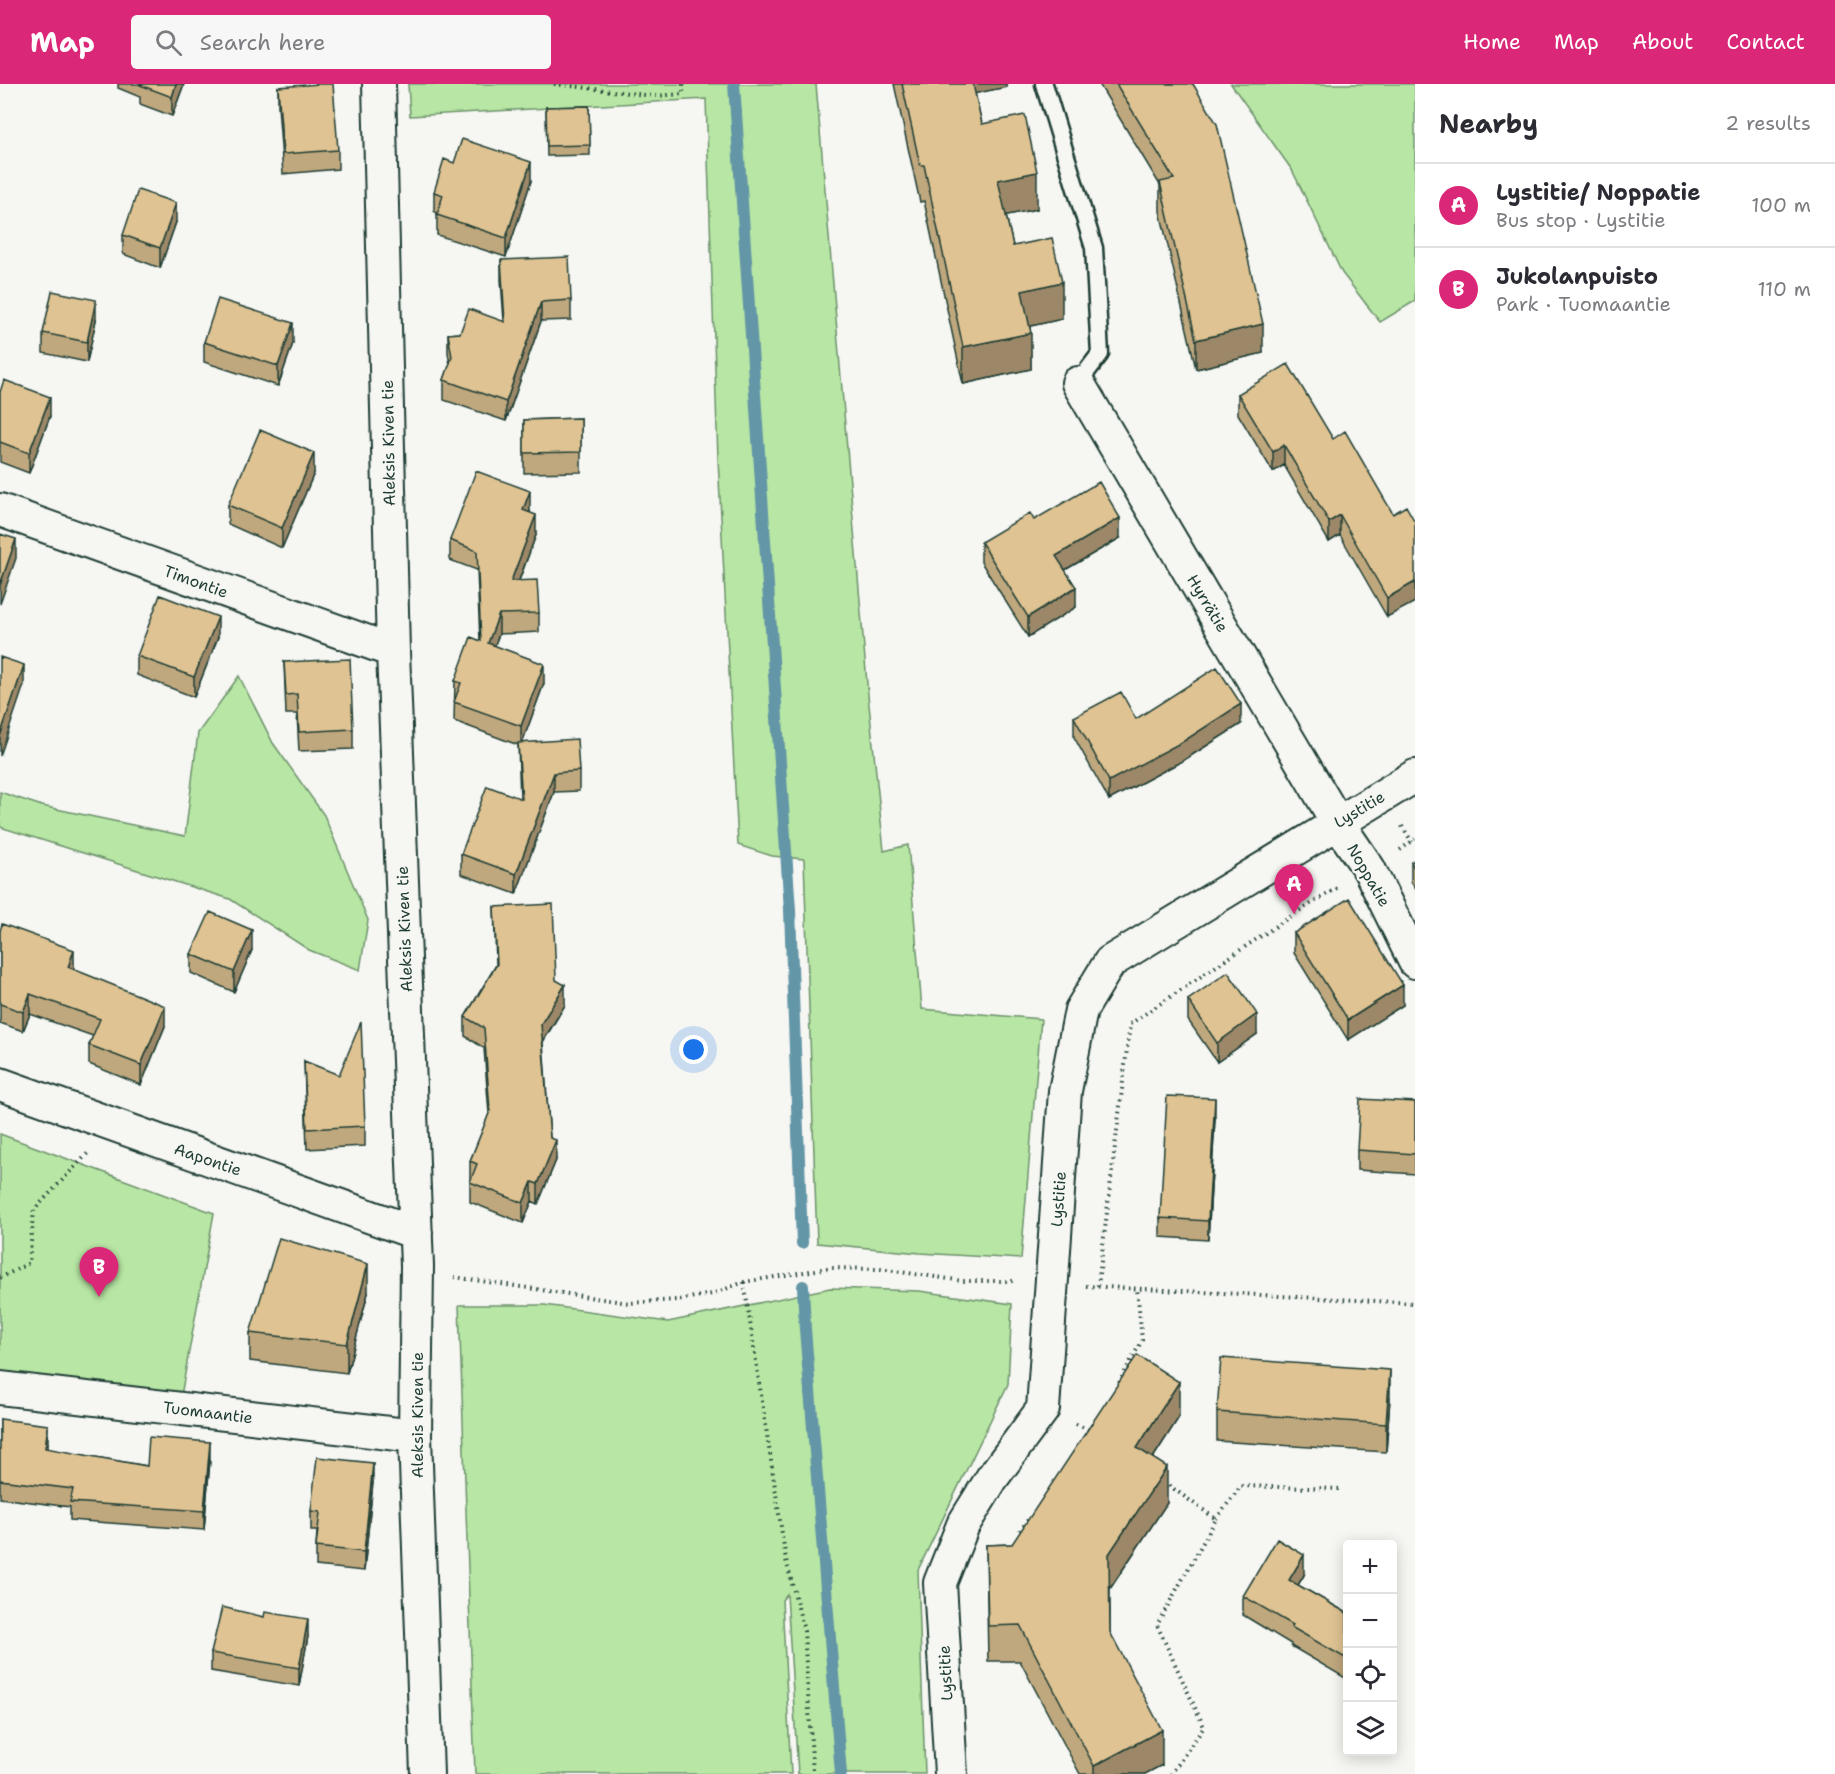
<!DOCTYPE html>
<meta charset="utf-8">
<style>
body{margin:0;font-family:"Shantell Sans",sans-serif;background:#f7f7f7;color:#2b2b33}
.controls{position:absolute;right:18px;bottom:18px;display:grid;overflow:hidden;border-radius:6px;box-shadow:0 3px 15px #0003}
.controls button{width:54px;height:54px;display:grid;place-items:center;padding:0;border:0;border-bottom:2px solid #e1e1e2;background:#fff;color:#2b2b33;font:30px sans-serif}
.you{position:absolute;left:694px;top:966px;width:21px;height:21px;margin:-15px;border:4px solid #fff;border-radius:50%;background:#1a73e8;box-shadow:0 0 0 9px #1a73e833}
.badge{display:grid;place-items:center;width:39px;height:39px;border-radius:50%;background:#db2777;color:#fff;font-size:20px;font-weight:700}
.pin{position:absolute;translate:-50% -50px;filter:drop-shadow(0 2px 3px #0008)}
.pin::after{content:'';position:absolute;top:32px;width:21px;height:18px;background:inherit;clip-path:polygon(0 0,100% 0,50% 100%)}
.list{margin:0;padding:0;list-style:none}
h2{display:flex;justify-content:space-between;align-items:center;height:78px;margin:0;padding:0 24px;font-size:26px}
h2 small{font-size:20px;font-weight:400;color:#7c7c81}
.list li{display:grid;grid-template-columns:39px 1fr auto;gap:18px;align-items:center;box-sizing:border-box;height:84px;padding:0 24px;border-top:2px solid #e1e1e2}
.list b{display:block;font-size:22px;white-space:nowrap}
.list p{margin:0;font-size:20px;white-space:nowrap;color:#7c7c81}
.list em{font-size:20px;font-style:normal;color:#7c7c81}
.icon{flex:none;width:33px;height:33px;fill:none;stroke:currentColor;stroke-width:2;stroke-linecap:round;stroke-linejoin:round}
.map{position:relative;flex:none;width:1415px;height:1690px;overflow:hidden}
header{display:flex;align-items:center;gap:36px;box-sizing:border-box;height:84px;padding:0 30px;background:#db2777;color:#fff}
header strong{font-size:28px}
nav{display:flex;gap:33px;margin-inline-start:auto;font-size:21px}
.search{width:420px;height:54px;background:#f7f7f7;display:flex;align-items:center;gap:15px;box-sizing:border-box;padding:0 21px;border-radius:6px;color:#7c7c81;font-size:22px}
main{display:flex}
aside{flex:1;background:#fff}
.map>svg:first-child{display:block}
.green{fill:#b8e6a4;stroke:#6c926c;stroke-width:1.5}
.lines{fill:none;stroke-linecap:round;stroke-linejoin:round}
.stream{stroke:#6396a7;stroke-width:12}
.service-casing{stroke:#1f3d34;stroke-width:21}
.minor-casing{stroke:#1f3d34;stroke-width:36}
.path{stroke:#1f3d34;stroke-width:4;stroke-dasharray:1.5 4.5;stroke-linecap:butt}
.service{stroke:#f6f6f2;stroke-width:16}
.minor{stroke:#f6f6f2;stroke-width:32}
.wall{fill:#c0a87e;stroke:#1f3d34;stroke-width:1.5}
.shaded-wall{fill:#9c8867;stroke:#1f3d34;stroke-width:1.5}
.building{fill:#dfc393;stroke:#1f3d34;stroke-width:1.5}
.labels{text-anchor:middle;stroke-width:4.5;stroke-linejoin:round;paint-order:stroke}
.street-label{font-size:16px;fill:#1f3d34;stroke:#f6f6f2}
</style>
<header>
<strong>Map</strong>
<div class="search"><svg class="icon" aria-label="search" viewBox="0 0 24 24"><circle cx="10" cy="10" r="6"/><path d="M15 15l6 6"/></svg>Search here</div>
<nav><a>Home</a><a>Map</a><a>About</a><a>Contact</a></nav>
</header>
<main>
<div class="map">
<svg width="1415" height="1690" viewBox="0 0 1415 1690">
<rect width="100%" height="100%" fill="#f6f6f2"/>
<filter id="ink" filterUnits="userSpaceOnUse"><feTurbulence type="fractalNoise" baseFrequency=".0167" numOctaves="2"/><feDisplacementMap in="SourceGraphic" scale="12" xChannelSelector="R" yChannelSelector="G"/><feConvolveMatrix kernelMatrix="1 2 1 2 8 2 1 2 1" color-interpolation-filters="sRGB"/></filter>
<g filter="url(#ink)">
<path class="green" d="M 408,0 L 816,0 L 868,611 L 884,767 L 908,761 L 922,925 L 1041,935 L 1021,1175 L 920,1169 L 817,1159 L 804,775 L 772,772 L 738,761 L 718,375 L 706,15 L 410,32 Z
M 1231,0 L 1415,0 L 1415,217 L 1380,238 L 1342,189 L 1292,86 Z
M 239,592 L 273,659 L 324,731 L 368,836 L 360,886 L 309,866 L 230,815 L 0,743 L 0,708 L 42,722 L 185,752 L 198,649 Z
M 0,1050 L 214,1129 L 181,1312 L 0,1297 Z
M 830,1204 L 919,1207 L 1012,1220 L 1008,1300 L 918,1486 L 925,1690 L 798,1690 L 787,1510 L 782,1516 L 791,1690 L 475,1690 L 459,1221 L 544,1221 L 668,1238 Z"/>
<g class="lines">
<path class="stream" d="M 734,0 L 790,826 L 802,1159
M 803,1202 L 805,1245 L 841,1690"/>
<defs>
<path id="service" d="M 1044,0 L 1094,164 L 1100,270 L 1078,299"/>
<path id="minor" d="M 379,0 L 393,567 L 417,1182 L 415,1352 L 427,1690
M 1078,299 L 1337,738 L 1369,785 L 1415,878
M 0,426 L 393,567
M 0,1000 L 416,1149
M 0,1304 L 415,1352
M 951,1690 L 940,1499 L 963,1441 L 992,1394 L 1043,1325 L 1065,1007 L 1081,926 L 1110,878 L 1415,692"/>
</defs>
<use href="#service" class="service-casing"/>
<use href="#minor" class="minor-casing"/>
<path class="path" d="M 554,0 L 654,12 L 683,10 L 683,0
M 1402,742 L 1412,758
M 1400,766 L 1415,755
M 454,1193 L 629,1219 L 677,1216 L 712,1210 L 744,1198 L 828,1184 L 880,1185 L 963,1197 L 1016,1197
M 0,1194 L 29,1179 L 34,1126 L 88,1069
M 744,1198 L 786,1476 L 804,1547 L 813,1690
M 1086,1202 L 1415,1219
M 1098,1202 L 1130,940 L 1294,830 L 1337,804
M 1119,1299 L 1142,1256 L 1137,1204
M 1076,1340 L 1091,1347
M 1164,1398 L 1216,1435 L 1157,1541 L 1204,1643 L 1171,1690
M 1216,1435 L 1241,1402 L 1343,1405
M 1020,1447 L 1030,1433"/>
<use href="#service" class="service"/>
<use href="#minor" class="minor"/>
</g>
<path class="wall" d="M 118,0 L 184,0 L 172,32 L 140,20 L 140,13 L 118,4 Z
M 894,0 L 1007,0 L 1007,3 L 975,9 L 982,40 L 1037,125 L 1006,131 L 1013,162 L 1062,235 L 1030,242 L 1031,285 L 963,300 L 924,117 L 920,118 Z
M 1099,0 L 1193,0 L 1263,269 L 1196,285 L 1160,127 L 1160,101 Z
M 278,3 L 338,66 L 338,85 L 283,90 L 278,22 Z
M 589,22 L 590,71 L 547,72 L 546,23 Z
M 454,79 L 531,97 L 506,173 L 437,151 L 437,129 L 434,127 L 434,108 Z
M 176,138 L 160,184 L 123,170 L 123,151 Z
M 501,176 L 571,216 L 571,236 L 541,237 L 506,337 L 444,316 L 444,296 L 450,280 L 448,269 L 448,250 L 460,249 L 504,237 L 501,196 Z
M 96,236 L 87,278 L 43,269 L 43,249 Z
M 204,258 L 293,259 L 278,302 L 204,278 Z
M 0,308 L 50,332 L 29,389 L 0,378 Z
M 1238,310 L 1333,355 L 1393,430 L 1387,533 L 1340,451 L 1329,458 L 1284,381 L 1273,388 L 1238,330 Z
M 581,334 L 581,388 L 524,389 L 524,336 Z
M 314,389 L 282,464 L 228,440 L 228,421 Z
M 530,427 L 530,429 L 536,451 L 519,497 L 539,529 L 539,548 L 499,550 L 494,562 L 544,599 L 522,659 L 579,687 L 579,707 L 554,708 L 516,810 L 461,790 L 461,770 L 520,715 L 518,661 L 454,637 L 455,597 L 480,557 L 477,486 L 450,476 L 450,456 Z
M 1034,436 L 1120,454 L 1065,486 L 1076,523 L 1028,553 L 981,478 L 981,458 Z
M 218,553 L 194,613 L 137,591 L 137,572 Z
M 284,578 L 353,645 L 353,665 L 299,667 L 297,630 L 286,630 Z
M 1074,633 L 1136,635 L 1241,640 L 1184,676 L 1109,716 L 1074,653 Z
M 1415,776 L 1415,804 L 1411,798 L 1411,778 Z
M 494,823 L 556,896 L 565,921 L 543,958 L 550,1054 L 556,1076 L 538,1120 L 532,1117 L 523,1139 L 470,1118 L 470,1077 L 489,1030 L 484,964 L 465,952 L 465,933 L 496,881 Z
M 0,847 L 74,886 L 165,942 L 141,1001 L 89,980 L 89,961 L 93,952 L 30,930 L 23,947 L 0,939 Z
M 1294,849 L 1403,921 L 1348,956 L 1294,869 Z
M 252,866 L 234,908 L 191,889 L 191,870 Z
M 1188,916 L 1257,950 L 1217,978 L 1188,936 Z
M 304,977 L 365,1042 L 365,1062 L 307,1065 Z
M 1415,1018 L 1415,1090 L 1357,1086 L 1357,1066 Z
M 1215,1034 L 1208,1156 L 1160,1153 L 1160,1134 Z
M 368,1209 L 347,1289 L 250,1277 L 250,1249 Z
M 1390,1314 L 1386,1368 L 1217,1357 L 1217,1328 Z
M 1179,1333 L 1153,1374 L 1167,1419 L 1110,1505 L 1110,1548 L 1162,1681 L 1145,1690 L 1080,1690 L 1020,1577 L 988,1577 L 986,1461 L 1012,1460 Z
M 0,1335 L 48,1359 L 48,1365 L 147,1382 L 210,1376 L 204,1446 L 70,1436 L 70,1423 L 0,1414 Z
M 373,1398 L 364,1487 L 316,1482 L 316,1463 L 317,1447 L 311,1447 L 311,1427 Z
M 1304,1491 L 1298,1501 L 1347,1529 L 1347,1595 L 1291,1562 L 1291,1560 L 1243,1531 L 1243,1512 Z
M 308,1552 L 299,1602 L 211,1587 L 211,1569 Z"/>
<path class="shaded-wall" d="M 176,0 L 184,0 L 172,32 L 172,13 Z
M 968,0 L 1007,0 L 1007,3 L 968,11 Z
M 531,78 L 531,97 L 506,173 L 506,154 Z
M 1037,88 L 1037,125 L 998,133 L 998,96 Z
M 176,119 L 176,138 L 160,184 L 160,164 Z
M 1062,198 L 1062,235 L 1022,244 L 1022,207 Z
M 96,216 L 96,236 L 87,278 L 87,258 Z
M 541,218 L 541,237 L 506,337 L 506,318 Z
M 293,239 L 293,259 L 278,302 L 278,282 Z
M 1263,240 L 1263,269 L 1196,285 L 1196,256 Z
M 1031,249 L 1031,285 L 963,300 L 963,263 Z
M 50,313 L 50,332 L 29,389 L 29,369 Z
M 1284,361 L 1284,381 L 1273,388 L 1273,368 Z
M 314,369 L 314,389 L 282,464 L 282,444 Z
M 530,407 L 530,427 L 523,446 L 523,426 Z
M 536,431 L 536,451 L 511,517 L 511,497 Z
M 1340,431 L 1340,451 L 1329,458 L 1329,438 Z
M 1120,434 L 1120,454 L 1056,491 L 1056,472 Z
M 16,455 L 16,474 L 0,520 L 0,501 Z
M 1415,498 L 1415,518 L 1387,533 L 1387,514 Z
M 1076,503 L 1076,523 L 1028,553 L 1028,533 Z
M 499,530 L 499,550 L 488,579 L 488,559 Z
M 218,533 L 218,553 L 194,613 L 194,593 Z
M 544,580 L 544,599 L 521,662 L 521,642 Z
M 24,581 L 24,601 L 0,672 L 0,652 Z
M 1241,620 L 1241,640 L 1184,676 L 1109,716 L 1109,697 Z
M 554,689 L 554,708 L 516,810 L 516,790 Z
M 252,846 L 252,866 L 234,908 L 234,888 Z
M 74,866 L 74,886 L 68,883 Z
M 565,901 L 565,921 L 541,960 L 541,940 Z
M 1403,901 L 1403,921 L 1348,956 L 1348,936 Z
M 30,910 L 30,930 L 23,947 L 23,928 Z
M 165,922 L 165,942 L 141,1001 L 141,981 Z
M 1257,930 L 1257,950 L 1217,978 L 1217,959 Z
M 1215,1014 L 1215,1034 L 1208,1156 L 1208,1137 Z
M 556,1056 L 556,1076 L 538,1120 L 538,1100 Z
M 532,1098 L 532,1117 L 523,1139 L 523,1119 Z
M 368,1180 L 368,1209 L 347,1289 L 347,1260 Z
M 1390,1286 L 1390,1314 L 1386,1368 L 1386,1340 Z
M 1179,1298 L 1179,1333 L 1137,1399 L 1137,1364 Z
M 48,1341 L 48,1359 L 45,1382 L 45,1364 Z
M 210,1358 L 210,1376 L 204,1446 L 204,1427 Z
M 373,1379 L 373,1398 L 364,1487 L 364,1468 Z
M 1167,1383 L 1167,1419 L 1109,1506 L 1109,1470 Z
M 1304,1471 L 1304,1491 L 1289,1516 L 1289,1496 Z
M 308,1535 L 308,1552 L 299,1602 L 299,1584 Z
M 1162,1646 L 1162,1681 L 1145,1690 L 1094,1690 L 1094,1682 Z"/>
<path class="building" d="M 140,0 L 176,0 L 172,13 L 140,1 Z
M 320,0 L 333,0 L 338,66 L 283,70 L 278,3 Z
M 902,0 L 973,0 L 982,40 L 1025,31 L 1037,88 L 998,96 L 1013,162 L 1052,154 L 1062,198 L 1022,207 L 1031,249 L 963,263 L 924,81 L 920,81 Z
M 1116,0 L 1193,0 L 1217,40 L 1263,240 L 1196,256 L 1160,98 L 1174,95 Z
M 589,22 L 590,61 L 547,62 L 546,23 Z
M 462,55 L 531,78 L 506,154 L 437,131 L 443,111 L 434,108 L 444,75 L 454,79 Z
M 138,106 L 176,119 L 160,164 L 123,151 Z
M 569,173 L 571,216 L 541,218 L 506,318 L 444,296 L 452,273 L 448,250 L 460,249 L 469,225 L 505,238 L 501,176 Z
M 52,207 L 96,216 L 87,258 L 43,249 Z
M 218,215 L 293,239 L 278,282 L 204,258 Z
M 1288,280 L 1333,355 L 1345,347 L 1393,430 L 1406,422 L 1415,438 L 1415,498 L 1387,514 L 1340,431 L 1329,438 L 1284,361 L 1273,368 L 1238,310 Z
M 4,296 L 50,313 L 29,369 L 0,358 L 0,308 Z
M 581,334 L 581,368 L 524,369 L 524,336 Z
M 260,346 L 314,369 L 282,444 L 228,421 Z
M 476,387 L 530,407 L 523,426 L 536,431 L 511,497 L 537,496 L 539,529 L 499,530 L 488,559 L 544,580 L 521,642 L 454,618 L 461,599 L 455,597 L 471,553 L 481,557 L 477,467 L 450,456 Z
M 1099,398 L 1120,434 L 1056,472 L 1076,503 L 1028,533 L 981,458 L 1030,429 L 1034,436 Z
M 0,450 L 16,455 L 0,501 Z
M 160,511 L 218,533 L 194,593 L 137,572 Z
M 0,573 L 24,581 L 0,652 Z
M 350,575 L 353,645 L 299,648 L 297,610 L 286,611 L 284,578 Z
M 1217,583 L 1241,620 L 1184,657 L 1109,697 L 1074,633 L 1121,608 L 1136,635 Z
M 577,655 L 579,687 L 554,689 L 516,790 L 461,770 L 487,702 L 522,715 L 518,659 Z
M 1415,776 L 1415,785 L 1411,778 Z
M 1349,814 L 1403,901 L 1348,936 L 1294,849 Z
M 553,820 L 556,896 L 565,901 L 541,940 L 550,1054 L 556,1056 L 538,1100 L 532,1098 L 523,1119 L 470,1098 L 477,1080 L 470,1077 L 490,1027 L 484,944 L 465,933 L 497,880 L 494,823 Z
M 210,828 L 252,846 L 234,888 L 191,870 Z
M 2,840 L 74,866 L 68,883 L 165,922 L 141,981 L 89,961 L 100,935 L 30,910 L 23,928 L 0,920 L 0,847 Z
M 1228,888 L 1257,930 L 1217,959 L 1188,916 Z
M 361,938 L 365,1042 L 307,1045 L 304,977 L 339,991 Z
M 1167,1012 L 1215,1014 L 1208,1137 L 1160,1134 Z
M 1360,1015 L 1415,1018 L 1415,1070 L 1357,1066 Z
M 279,1154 L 368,1180 L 347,1260 L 250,1249 Z
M 1137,1271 L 1179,1298 L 1137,1364 L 1167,1383 L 1109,1470 L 1110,1548 L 1162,1646 L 1094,1682 L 1020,1541 L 988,1542 L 986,1461 L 1012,1460 Z
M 1221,1274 L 1390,1286 L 1386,1340 L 1217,1328 Z
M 0,1335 L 48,1341 L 45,1364 L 147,1382 L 149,1353 L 210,1358 L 204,1427 L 70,1418 L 73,1405 L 0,1396 Z
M 317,1373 L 373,1379 L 364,1468 L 316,1463 L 320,1428 L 311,1427 Z
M 1277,1455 L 1304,1471 L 1289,1496 L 1347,1529 L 1347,1575 L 1291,1543 L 1293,1541 L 1243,1512 Z
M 222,1523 L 264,1533 L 265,1528 L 308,1535 L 299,1584 L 211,1569 Z"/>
</g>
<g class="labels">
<g class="street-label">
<text transform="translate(388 359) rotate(-91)" y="6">Aleksis Kiven tie</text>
<text transform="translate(196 497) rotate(20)" y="6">Timontie</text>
<text transform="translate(1208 519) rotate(59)" y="6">Hyrrätie</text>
<text transform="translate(1359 725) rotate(-31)" y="6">Lystitie</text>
<text transform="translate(1369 791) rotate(60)" y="6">Noppatie</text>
<text transform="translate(404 845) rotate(-92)" y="6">Aleksis Kiven tie</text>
<text transform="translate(208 1075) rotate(19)" y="6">Aapontie</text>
<text transform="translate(1058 1115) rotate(-86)" y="6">Lystitie</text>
<text transform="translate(208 1328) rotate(7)" y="6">Tuomaantie</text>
<text transform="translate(417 1331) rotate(-90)" y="6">Aleksis Kiven tie</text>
<text transform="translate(945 1589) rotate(-93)" y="6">Lystitie</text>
</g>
</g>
</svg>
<div class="controls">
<button>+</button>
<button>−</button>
<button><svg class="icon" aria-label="locate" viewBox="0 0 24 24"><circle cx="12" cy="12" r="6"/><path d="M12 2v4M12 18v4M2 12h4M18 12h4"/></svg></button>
<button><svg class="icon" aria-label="layers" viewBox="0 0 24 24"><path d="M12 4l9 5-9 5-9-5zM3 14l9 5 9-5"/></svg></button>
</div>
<div class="you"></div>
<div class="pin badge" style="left:1294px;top:830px">A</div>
<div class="pin badge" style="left:99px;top:1213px">B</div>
</div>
<aside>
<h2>Nearby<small>2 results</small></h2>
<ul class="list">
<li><span class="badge">A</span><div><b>Lystitie/ Noppatie</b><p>Bus stop · Lystitie</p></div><em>100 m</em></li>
<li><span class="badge">B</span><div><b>Jukolanpuisto</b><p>Park · Tuomaantie</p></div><em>110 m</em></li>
</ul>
</aside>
</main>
